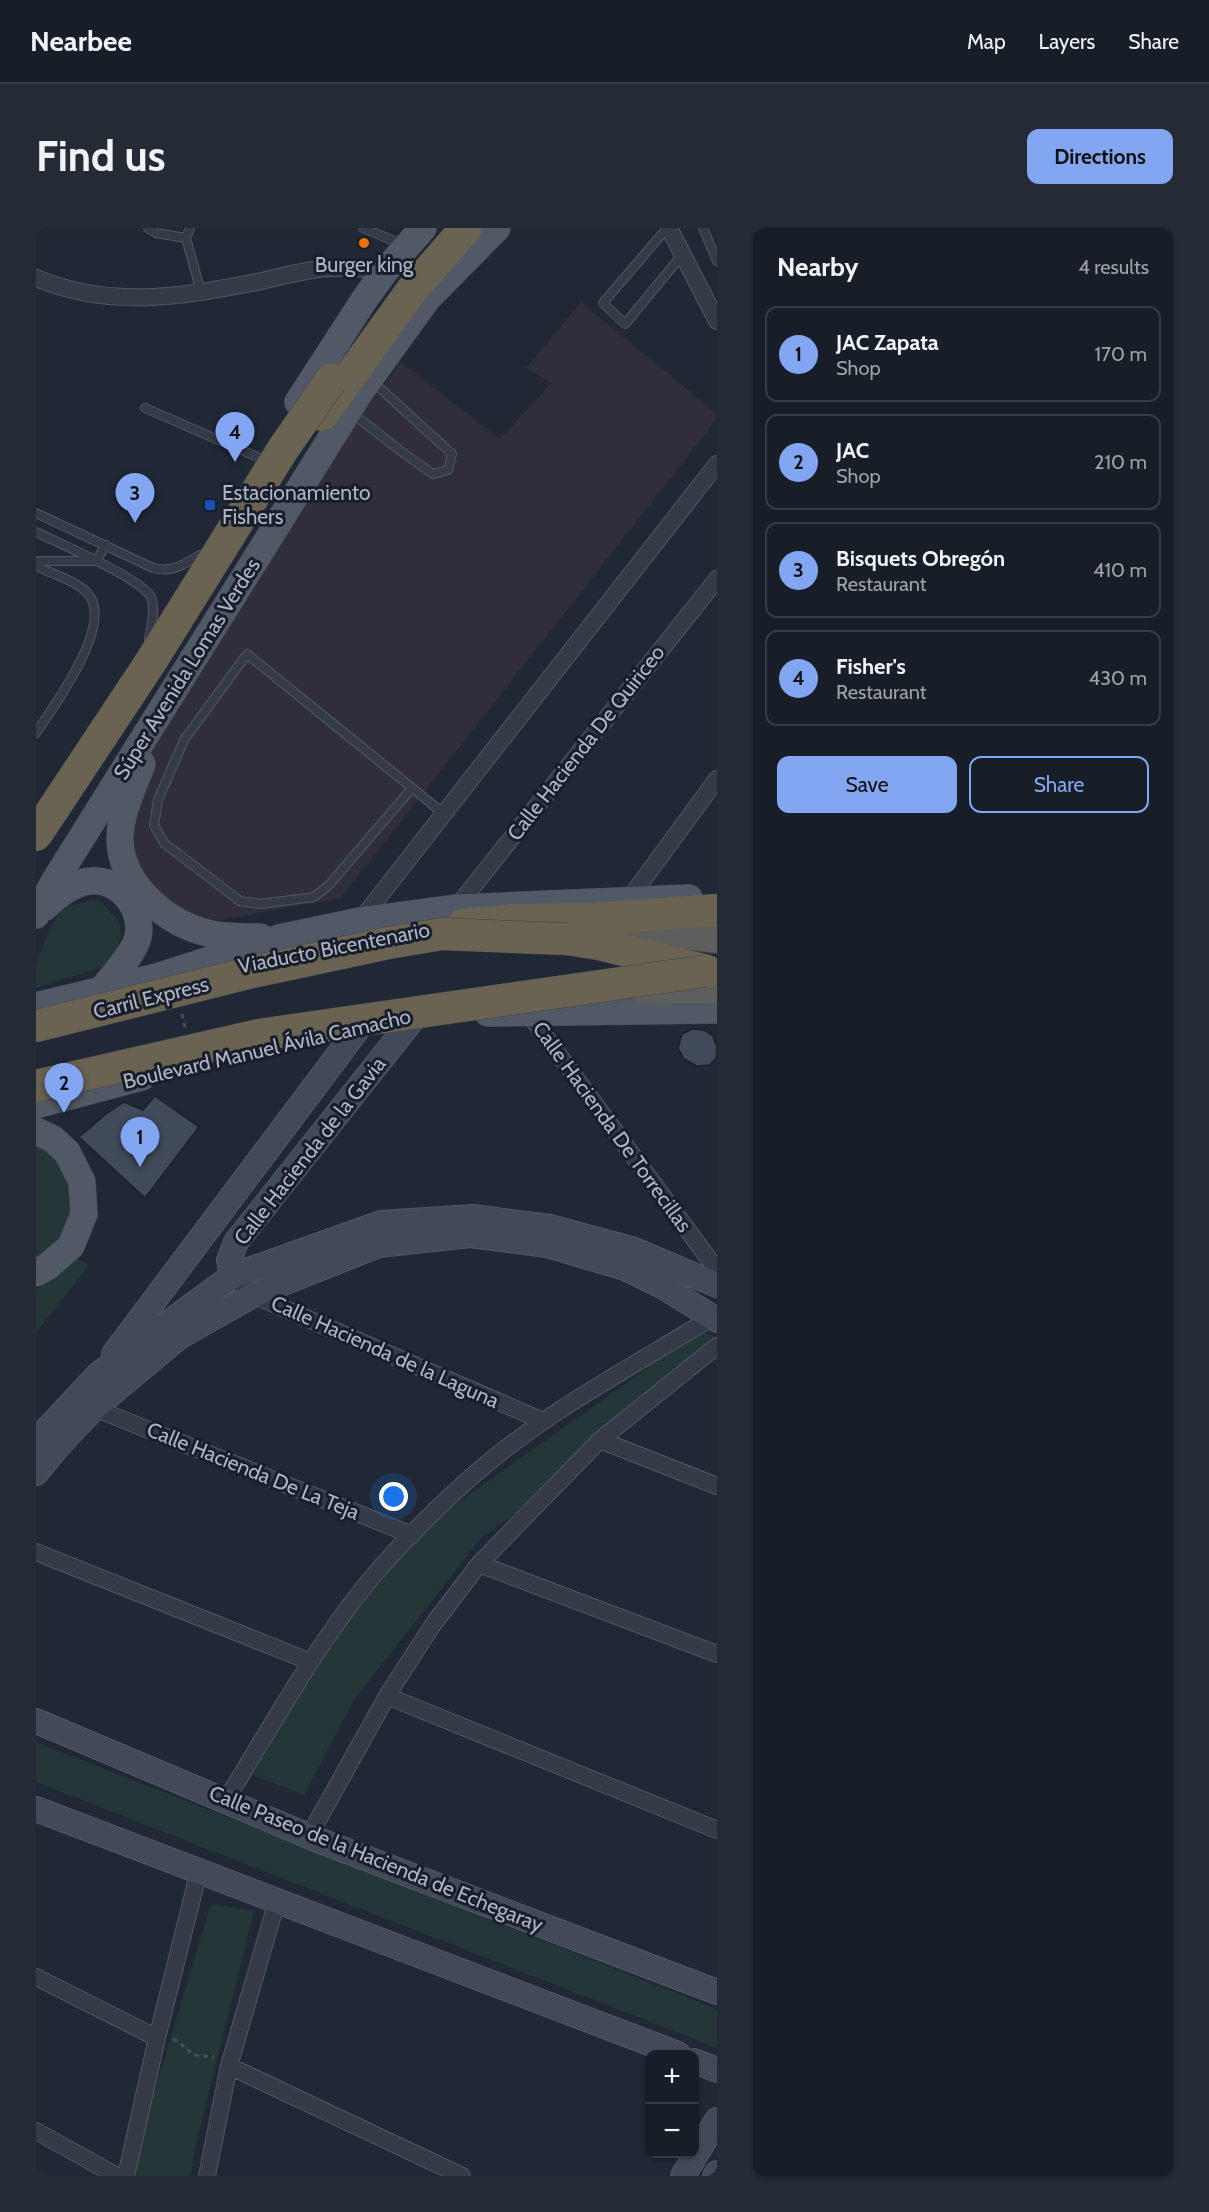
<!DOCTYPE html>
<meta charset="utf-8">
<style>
body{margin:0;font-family:Cabin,sans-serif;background:#252b34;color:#f1f3f6}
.controls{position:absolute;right:18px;bottom:18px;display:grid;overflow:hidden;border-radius:12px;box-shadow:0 2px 4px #0004}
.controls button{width:54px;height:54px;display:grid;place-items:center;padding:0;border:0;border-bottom:2px solid #363c45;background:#181e28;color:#f1f3f6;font:30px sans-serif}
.you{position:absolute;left:358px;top:1269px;width:21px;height:21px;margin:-15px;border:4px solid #fff;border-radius:50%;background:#1a73e8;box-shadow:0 0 0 9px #1a73e833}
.badge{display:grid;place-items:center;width:39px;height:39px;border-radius:50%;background:#83a6f2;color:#111;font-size:20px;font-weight:700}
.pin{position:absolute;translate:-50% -50px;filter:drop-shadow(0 2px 3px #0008)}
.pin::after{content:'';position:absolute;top:32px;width:21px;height:18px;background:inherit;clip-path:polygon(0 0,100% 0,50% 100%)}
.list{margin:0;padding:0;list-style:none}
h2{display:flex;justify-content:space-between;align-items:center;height:78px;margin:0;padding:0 24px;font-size:26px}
h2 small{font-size:20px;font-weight:400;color:#9fa2a8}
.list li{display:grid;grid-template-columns:39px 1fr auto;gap:18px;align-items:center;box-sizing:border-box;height:96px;margin:0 12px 12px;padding:0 12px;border:2px solid #363c45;border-radius:12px}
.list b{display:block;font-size:22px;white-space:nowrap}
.list p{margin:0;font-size:20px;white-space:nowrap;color:#9fa2a8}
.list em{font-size:20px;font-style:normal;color:#9fa2a8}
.actions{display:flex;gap:12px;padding:18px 24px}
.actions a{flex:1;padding:14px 0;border:2px solid #83a6f2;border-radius:12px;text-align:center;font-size:21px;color:#83a6f2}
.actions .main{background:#83a6f2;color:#111}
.map{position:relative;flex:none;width:681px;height:1948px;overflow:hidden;border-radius:12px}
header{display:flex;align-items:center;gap:36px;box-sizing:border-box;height:84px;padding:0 30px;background:#181e28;border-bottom:2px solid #363c45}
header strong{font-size:28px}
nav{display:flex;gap:33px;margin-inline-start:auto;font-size:21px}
.intro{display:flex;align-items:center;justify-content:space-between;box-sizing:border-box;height:144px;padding:0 36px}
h1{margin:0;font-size:42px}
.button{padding:15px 27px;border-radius:12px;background:#83a6f2;color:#111;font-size:21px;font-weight:700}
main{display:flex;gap:36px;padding:0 36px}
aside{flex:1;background:#181e28;border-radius:12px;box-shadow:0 2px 4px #0004}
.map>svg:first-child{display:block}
.medical{fill:#302e3a}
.green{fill:#253638}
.building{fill:#414a5a;stroke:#1b212c;stroke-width:1.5}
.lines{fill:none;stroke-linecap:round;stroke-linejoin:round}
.service-casing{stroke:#515764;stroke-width:10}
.minor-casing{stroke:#515764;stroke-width:18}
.secondary-casing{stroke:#515764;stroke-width:26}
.primary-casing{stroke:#3d434f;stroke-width:28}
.trunk-casing{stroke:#3e4450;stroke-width:30}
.motorway-casing{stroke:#3e4450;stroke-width:33}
.path{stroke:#425256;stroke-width:3;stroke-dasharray:4.5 4.5;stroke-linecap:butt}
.service{stroke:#343a46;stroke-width:8}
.minor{stroke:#343a46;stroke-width:16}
.secondary{stroke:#424959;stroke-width:24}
.primary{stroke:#515966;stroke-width:27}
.trunk{stroke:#5e5e5c;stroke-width:28}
.motorway{stroke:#6b6351;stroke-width:32}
.motorway-bridge-casing{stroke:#3e4450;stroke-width:33;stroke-linecap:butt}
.path-bridge{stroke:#425256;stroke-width:3;stroke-dasharray:4.5 4.5;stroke-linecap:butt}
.motorway-bridge{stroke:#6b6351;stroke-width:32}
.food-dot{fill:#e8710a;stroke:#191f2a;stroke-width:2}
.transit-dot{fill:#1a4fb4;stroke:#191f2a;stroke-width:2}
.labels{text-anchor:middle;stroke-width:6;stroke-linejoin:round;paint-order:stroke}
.poi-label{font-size:21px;fill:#aeb4c3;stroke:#191f2a}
.street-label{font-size:21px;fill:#aeb4c3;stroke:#191f2a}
</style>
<header>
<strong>Nearbee</strong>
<nav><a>Map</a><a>Layers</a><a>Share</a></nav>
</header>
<div class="intro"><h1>Find us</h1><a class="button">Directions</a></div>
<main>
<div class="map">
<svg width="681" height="1948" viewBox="0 0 681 1948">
<rect width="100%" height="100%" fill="#202835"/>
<path class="medical" d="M 545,74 L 681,186 L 681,191 L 305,670 L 180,693 L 140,685 L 109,655 L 86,612 L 106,538 L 327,184 L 365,134 L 464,211 L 515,155 L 490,140 Z"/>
<path class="green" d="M 56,672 L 64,673 L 83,693 L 85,707 L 80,724 L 66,739 L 0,760 L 0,735 L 15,698 L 28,679 Z
M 0,918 L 19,926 C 43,974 45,996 0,1030 Z
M 40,1030 L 53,1037 L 0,1105 L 0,1061 L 13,1055 Z
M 664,1103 L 681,1109 L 681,1121 L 532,1231 L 518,1259 L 446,1309 L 318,1472 L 268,1567 L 217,1547 L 260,1473 L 316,1388 L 397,1292 Z
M 0,1514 L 681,1781 L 681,1820 L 0,1554 Z
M 175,1676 L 218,1683 L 158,1924 L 155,1948 L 93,1948 Z"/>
<path class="building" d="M 656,801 L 668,802 L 677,808 L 681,819 L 680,830 L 674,837 L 661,838 L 648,831 L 642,820 L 646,806 Z
M 119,868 L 163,899 L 109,970 L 43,909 L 70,886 L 88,874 L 107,882 Z"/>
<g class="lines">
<defs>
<path id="service" d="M 112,0 L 120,5 L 150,10 L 154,0
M 327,0 L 368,17
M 631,0 L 567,75 L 589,96 L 646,27
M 667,0 L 681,33
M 150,10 L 165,64
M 109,180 L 226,231
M 316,185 L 366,224 L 397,246 L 412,242 L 416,226 L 336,153
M 0,285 L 117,340 C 137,345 147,337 164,327
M 0,304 C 22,315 105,350 115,369 C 120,381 115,399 113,411
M 0,333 L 60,333 L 70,317
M 0,338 C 16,346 42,353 53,367 C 77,398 18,478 0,505
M 376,560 L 293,657 L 278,669 L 224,676 L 204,673 L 128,615 L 118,597 L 122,572 L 148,512 L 211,426 C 276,479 342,532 407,585"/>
<path id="minor" d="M 633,0 L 681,93
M 0,50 C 77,82 148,68 226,53 C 248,48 272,41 294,40 C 313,39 331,41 349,43
M 593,671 L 681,551
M 420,680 L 681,351
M 324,693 L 681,236
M 492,785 L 681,1042
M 196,1048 L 217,1067 L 507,1193
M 58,1180 L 376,1307
M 564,1212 L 681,1258
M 0,1324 L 275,1434
M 443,1336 L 681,1426
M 351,1468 L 681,1602
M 190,1572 C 230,1507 268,1439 314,1377 C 347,1333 392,1288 432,1252 C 505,1186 594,1140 677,1089 L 681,1085
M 273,1608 L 351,1468 L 396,1398 L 443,1336 L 564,1212 L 681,1118
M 0,1749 L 121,1810
M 193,1838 L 426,1948
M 0,1903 L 81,1948
M 90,1948 L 121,1810 L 163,1643
M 171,1948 L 193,1838 L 241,1673"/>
<path id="secondary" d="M 196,1048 L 193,1032 L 200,1014 L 381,786
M 78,1126 L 327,794
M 0,1213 L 63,1146 L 196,1048 L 345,995 L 437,989 L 514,999 L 596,1021 L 681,1057
M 0,1245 L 23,1217 L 58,1180 L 143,1109 L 217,1067 L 343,1017 L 434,1007 L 511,1017 L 589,1040 L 626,1058 L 681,1092
M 0,1493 L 282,1612 L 681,1764
M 0,1581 L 642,1826
M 658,1833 L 681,1842
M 647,1948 L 681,1892
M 679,1948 L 681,1945"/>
<path id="primary" d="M 262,174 L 328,72 L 349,43 L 387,0
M 106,536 C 97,560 84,585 84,611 C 84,654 126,691 164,703 C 183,709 204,709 224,709
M 9,679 C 20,668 33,658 48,654 C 80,646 108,678 102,709 C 98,726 76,748 66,762
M 0,687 L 18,654 L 324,164 L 391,71 L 461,0
M 0,778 L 120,749 L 243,710 L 324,693 L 420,680 L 653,670
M 452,785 L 681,782
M 0,877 L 106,849
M 0,903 L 17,911 L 31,924 L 46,954 L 48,986 L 35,1018 L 11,1039 L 0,1045"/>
<path id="trunk" d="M 574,702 L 600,701 L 681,711
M 609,762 L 681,761"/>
<path id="motorway" d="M 286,187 L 376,62 L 430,0
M 427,697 L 479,692 L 557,691 L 681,682
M 531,711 L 563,716 L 671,743"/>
</defs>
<use href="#service" class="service-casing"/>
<use href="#minor" class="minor-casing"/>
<use href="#secondary" class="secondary-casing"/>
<use href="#primary" class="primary-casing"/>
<use href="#trunk" class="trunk-casing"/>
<use href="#motorway" class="motorway-casing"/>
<path class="path" d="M 137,1811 L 143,1814 L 157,1827 L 178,1829"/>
<use href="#service" class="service"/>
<use href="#minor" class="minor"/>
<use href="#secondary" class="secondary"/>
<use href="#primary" class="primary"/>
<use href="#trunk" class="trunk"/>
<use href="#motorway" class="motorway"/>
<defs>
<path id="motorway-bridge" d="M 0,607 L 114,435 L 247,221 L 295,152
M 0,798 L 216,744 L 352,715 L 406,706 L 531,711
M 0,858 L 223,807 L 669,743"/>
</defs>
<use href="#motorway-bridge" class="motorway-bridge-casing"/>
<path class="path-bridge" d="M 146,786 L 149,800"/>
<use href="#motorway-bridge" class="motorway-bridge"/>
</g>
<circle class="food-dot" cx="328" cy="15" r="6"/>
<rect class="transit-dot" x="168" y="271" width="12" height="12" rx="3"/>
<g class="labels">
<g class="poi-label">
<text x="328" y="44">Burger king</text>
<text x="186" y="272" text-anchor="start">Estacionamiento<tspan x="186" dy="24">Fishers</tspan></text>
</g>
<g class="street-label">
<text transform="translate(151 441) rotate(-58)" y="7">Súper Avenida Lomas Verdes</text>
<text transform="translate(550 515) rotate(-52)" y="7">Calle Hacienda De Quiriceo</text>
<text transform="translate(298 720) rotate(-11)" y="7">Viaducto Bicentenario</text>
<text transform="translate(115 770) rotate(-14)" y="7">Carril Express</text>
<text transform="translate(231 821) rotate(-13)" y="7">Boulevard Manuel Ávila Camacho</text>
<text transform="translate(576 899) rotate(54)" y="7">Calle Hacienda De Torrecillas</text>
<text transform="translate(274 923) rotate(-52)" y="7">Calle Hacienda de la Gavia</text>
<text transform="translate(349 1124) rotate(24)" y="7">Calle Hacienda de la Laguna</text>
<text transform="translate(217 1243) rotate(22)" y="7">Calle Hacienda De La Teja</text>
<text transform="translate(340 1631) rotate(22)" y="7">Calle Paseo de la Hacienda de Echegaray</text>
</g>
</g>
</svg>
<div class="controls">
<button>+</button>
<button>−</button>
</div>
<div class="you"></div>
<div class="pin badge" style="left:104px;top:939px">1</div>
<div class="pin badge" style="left:28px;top:885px">2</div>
<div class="pin badge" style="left:99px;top:295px">3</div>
<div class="pin badge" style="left:199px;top:234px">4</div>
</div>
<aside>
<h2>Nearby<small>4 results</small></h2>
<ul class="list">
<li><span class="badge">1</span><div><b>JAC Zapata</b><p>Shop</p></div><em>170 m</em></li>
<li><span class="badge">2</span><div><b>JAC</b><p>Shop</p></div><em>210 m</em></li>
<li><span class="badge">3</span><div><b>Bisquets Obregón</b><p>Restaurant</p></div><em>410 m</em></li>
<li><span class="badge">4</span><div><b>Fisher's</b><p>Restaurant</p></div><em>430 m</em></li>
</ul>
<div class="actions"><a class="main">Save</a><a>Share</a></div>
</aside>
</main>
